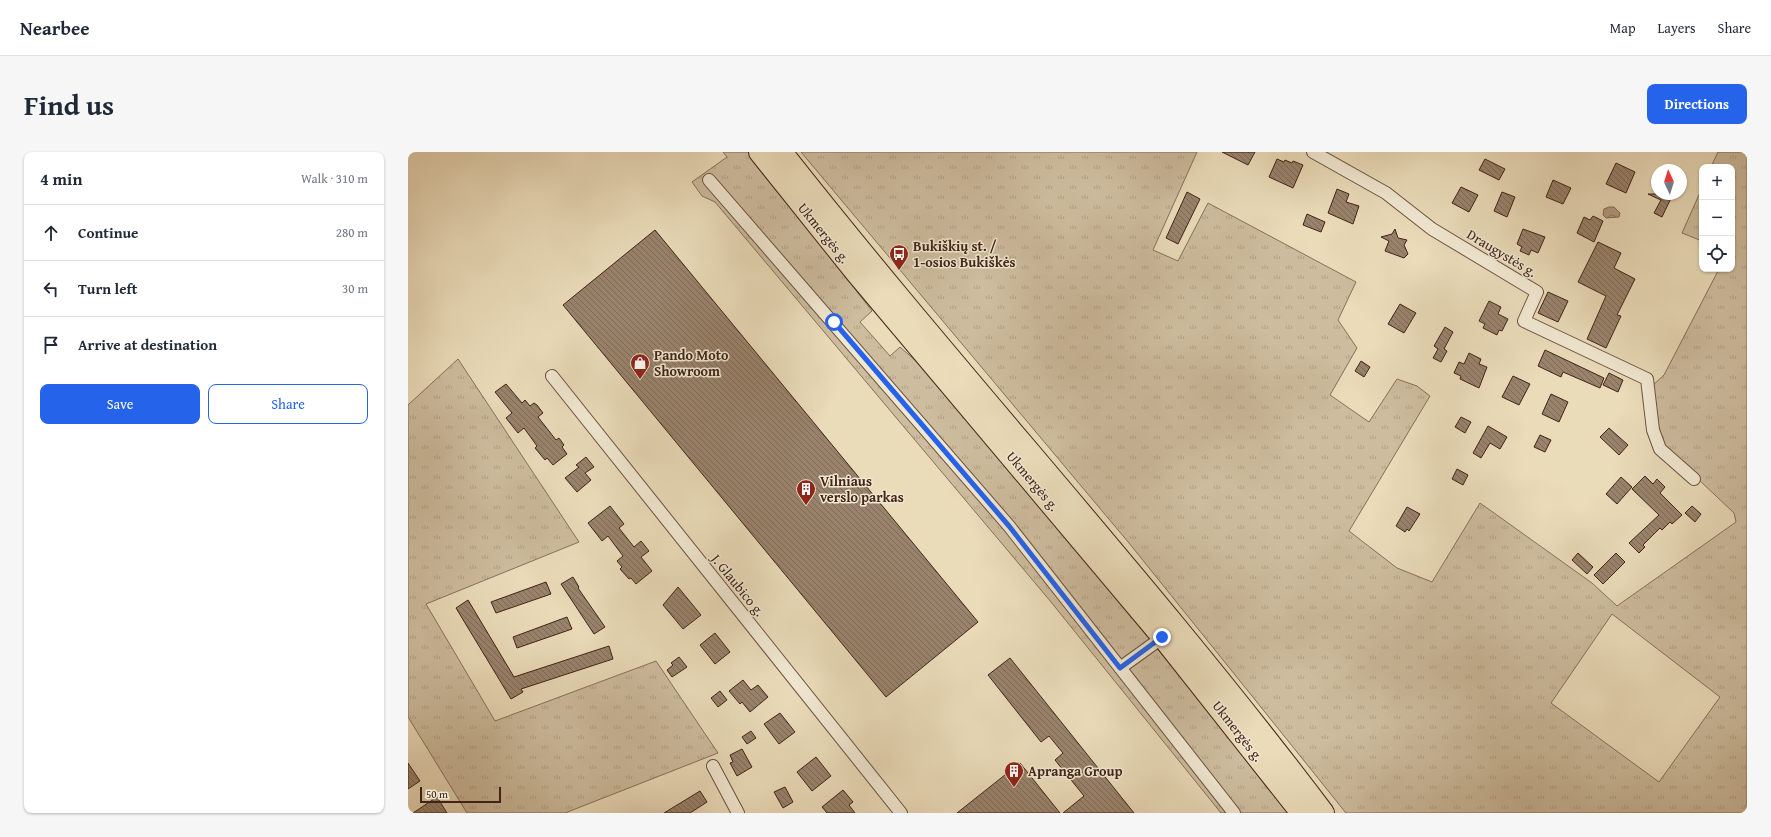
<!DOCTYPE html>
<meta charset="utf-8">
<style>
body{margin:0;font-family:"Gentium Book Plus",serif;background:#f6f6f7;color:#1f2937}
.controls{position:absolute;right:12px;top:12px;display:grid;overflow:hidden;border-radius:8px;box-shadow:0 1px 3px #0004}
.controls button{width:36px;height:36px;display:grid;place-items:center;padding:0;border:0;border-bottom:1px solid #e0e1e3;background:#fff;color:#1f2937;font:20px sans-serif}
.compass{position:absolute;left:1243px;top:12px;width:36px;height:36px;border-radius:50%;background:#fff;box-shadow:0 1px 3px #0004;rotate:356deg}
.scale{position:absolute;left:12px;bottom:10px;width:81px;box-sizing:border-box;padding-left:4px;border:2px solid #422318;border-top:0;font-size:11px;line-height:14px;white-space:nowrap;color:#422318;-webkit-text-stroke:3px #f1e8d2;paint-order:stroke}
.stop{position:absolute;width:12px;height:12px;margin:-9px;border:3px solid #2563eb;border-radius:50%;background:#fff}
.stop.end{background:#2563eb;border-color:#fff;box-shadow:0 1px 4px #0008}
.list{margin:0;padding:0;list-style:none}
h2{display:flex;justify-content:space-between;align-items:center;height:52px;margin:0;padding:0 16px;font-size:17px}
h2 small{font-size:13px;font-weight:400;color:#747a83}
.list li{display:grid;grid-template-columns:26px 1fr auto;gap:12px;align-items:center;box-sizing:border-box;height:56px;padding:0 16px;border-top:1px solid #e0e1e3}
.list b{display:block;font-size:15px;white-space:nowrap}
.list em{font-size:13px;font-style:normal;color:#747a83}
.actions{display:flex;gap:8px;padding:12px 16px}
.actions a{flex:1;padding:9px 0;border:1px solid #2563eb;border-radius:8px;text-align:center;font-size:14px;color:#2563eb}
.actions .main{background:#2563eb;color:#fff}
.icon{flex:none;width:22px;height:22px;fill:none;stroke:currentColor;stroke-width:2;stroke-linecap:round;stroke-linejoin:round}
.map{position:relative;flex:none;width:1339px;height:661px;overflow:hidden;border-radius:8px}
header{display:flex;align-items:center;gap:24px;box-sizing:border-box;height:56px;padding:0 20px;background:#fff;border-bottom:1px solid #e0e1e3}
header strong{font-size:19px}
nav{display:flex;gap:22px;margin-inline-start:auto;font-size:14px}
.intro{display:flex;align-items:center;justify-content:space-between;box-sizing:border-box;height:96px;padding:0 24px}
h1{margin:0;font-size:28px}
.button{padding:10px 18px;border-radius:8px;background:#2563eb;color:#fff;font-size:14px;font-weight:700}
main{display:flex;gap:24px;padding:0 24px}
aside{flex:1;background:#fff;border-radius:8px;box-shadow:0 1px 3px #0004}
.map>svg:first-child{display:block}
.grass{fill:url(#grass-tufts);stroke:#88705b;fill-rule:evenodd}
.water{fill:url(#water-waves);stroke:#856c58}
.building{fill:url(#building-back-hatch);stroke:#422318}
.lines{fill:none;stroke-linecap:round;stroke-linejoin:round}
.street-casing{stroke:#6c5140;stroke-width:14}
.highway-casing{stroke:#422318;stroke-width:24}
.street{stroke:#f1e8d2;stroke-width:12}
.highway{stroke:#eadbb9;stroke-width:22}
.route{stroke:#2563eb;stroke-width:5}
.labels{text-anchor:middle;stroke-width:3;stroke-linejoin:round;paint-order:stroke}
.street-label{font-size:14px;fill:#422318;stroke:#f1e8d2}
.poi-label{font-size:14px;font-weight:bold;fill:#422318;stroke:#f1e8d2;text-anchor:start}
</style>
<header>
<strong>Nearbee</strong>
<nav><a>Map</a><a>Layers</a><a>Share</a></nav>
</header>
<div class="intro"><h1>Find us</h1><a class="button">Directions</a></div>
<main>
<aside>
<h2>4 min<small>Walk · 310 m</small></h2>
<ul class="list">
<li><svg class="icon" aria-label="ahead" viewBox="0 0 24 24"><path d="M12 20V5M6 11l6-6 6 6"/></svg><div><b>Continue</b></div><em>280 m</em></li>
<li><svg class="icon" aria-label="left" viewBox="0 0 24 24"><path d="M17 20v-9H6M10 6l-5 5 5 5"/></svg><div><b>Turn left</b></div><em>30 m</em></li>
<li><svg class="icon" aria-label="arrive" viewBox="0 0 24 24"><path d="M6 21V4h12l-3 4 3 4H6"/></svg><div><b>Arrive at destination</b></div></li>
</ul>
<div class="actions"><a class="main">Save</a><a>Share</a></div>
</aside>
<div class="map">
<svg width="1339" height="661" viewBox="0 0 1339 661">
<defs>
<pattern id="grass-tufts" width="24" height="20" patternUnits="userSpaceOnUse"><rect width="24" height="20" fill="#cdbc9e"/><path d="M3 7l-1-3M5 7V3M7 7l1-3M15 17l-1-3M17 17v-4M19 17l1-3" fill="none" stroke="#b1a187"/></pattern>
<pattern id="water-waves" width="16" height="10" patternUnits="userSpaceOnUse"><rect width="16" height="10" fill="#b19c82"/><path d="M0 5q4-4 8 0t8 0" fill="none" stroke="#927f69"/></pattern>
<pattern id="building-back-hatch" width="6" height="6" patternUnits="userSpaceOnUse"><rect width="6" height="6" fill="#99836c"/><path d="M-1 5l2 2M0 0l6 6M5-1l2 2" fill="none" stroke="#7e6b58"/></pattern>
</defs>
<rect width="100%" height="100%" fill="#eadbb9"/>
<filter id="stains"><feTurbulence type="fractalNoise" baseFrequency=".005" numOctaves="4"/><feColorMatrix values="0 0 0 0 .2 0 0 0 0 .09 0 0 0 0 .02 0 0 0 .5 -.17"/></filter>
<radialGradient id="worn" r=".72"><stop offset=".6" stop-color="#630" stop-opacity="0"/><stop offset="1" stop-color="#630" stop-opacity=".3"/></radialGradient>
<path class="grass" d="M 315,0 L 341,0 L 464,159 L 452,170 L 482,204 L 492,195 L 509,210 C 635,358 761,507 880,661 L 813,661 L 643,450 L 307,50 L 294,44 L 284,30 L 319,5 Z
M 393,0 L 789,0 L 745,98 L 770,109 L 800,51 L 948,130 L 930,168 L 949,196 L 922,243 L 961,270 L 989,227 L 1009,234 L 1022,244 L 941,379 L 989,416 L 1024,430 L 1072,351 L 1184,431 L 1209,454 L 1328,370 L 1326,361 L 1253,292 L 1245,233 L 1256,223 L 1311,117 L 1324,117 L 1324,15 L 1303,15 L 1310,0 L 1339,0 L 1339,661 L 938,661 L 721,391 ZM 1204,462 L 1312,545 L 1251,630 L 1143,551 Z
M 1294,36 L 1294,89 L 1274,81 Z
M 50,207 L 171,390 L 18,452 L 87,569 L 248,509 L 310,601 L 157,661 L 59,661 L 0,565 L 0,253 Z"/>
<path class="water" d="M 1201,55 L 1206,55 L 1212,61 L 1211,65 L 1198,66 L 1195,63 L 1196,57 Z"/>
<path class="building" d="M 814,0 L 847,0 L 840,13 Z
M 869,7 L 876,10 L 877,8 L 884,11 L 885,9 L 895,13 L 885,36 L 861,25 Z
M 1077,7 L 1097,17 L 1091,28 L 1071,18 Z
M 1208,11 L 1227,20 L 1218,41 L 1198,32 Z
M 1145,28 L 1163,36 L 1155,52 L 1138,45 Z
M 1053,35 L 1070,43 L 1061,60 L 1044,51 Z
M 929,37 L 941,42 L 938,50 L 951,54 L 945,72 L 920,61 Z
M 779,40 L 792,47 L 770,92 L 758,86 Z
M 1094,40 L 1107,45 L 1099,65 L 1086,59 Z
M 1240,42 L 1265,42 L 1254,65 L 1246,61 L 1253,48 Z
M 899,62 L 917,70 L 913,80 L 895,73 Z
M 1185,64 L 1195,69 L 1186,90 L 1169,81 L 1176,65 L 1182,68 Z
M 987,77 L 990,86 L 999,88 L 996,93 L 1000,102 L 996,106 L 977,99 L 981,89 L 973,85 L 984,82 Z
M 1115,77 L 1137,85 L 1130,101 L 1123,98 L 1121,103 L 1112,99 L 1114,95 L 1109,92 Z
M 247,78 L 570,470 L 478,545 L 155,153 Z
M 1190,90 L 1213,101 L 1206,116 L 1227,127 L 1209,163 L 1213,164 L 1198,196 L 1179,187 L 1198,144 L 1170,130 Z
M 1140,140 L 1160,149 L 1150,170 L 1130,161 Z
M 1081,149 L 1093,155 L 1090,162 L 1100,167 L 1094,179 L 1091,178 L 1089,183 L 1075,176 L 1077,172 L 1071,169 Z
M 992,152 L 1008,161 L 996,181 L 980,172 Z
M 1037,175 L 1045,180 L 1036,197 L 1039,199 L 1033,210 L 1025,206 L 1030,197 L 1026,194 Z
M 1137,198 L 1196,226 L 1192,236 L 1155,220 L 1153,225 L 1130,214 Z
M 1061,201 L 1073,207 L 1071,212 L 1079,215 L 1071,236 L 1052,227 L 1053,224 L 1046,221 L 1051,210 L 1056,212 Z
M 953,209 L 962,215 L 956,225 L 947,219 Z
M 1201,221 L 1215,228 L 1210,240 L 1195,233 Z
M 1105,224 L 1122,232 L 1111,253 L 1094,245 Z
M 98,232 L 114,251 L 117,248 L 122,254 L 126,251 L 129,253 L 135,261 L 130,265 L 148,288 L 151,286 L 156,293 L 154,295 L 159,302 L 145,313 L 139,306 L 137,308 L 127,296 L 129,294 L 116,276 L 110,281 L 98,266 L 104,261 L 87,240 Z
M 1143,242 L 1160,250 L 1151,270 L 1134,262 Z
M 1053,265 L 1063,270 L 1057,281 L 1047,275 Z
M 1080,274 L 1099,285 L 1092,297 L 1082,291 L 1073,306 L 1065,301 Z
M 1201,276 L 1220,293 L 1211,303 L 1192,285 Z
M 1132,283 L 1143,288 L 1137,300 L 1126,295 Z
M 178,305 L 186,315 L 177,321 L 183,328 L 169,340 L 157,326 L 171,315 L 168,313 Z
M 1049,317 L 1060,323 L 1055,333 L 1044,327 Z
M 1237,324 L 1245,332 L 1249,327 L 1257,335 L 1252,341 L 1274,363 L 1264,372 L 1262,370 L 1254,378 L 1252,376 L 1235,393 L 1237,395 L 1231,401 L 1221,391 L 1251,363 L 1224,337 Z
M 1213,325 L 1224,335 L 1209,352 L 1198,342 Z
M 202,354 L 216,372 L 211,376 L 226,395 L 233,389 L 241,399 L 233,405 L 244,419 L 228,432 L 223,426 L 221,427 L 212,417 L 214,415 L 209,409 L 215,404 L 200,384 L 194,389 L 180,371 Z
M 1284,354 L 1293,362 L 1287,370 L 1277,361 Z
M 999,355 L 1012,362 L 1001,379 L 999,377 L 997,380 L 988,374 Z
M 1170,401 L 1185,415 L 1179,422 L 1164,408 Z
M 1208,401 L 1217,410 L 1195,432 L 1186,423 Z
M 165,425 L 171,435 L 170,436 L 197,475 L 186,482 L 153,432 Z
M 138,430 L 143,442 L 88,461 L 83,450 Z
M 270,435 L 293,463 L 275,477 L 255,453 Z
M 60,448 L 106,525 L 201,494 L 205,507 L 113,537 L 115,540 L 103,547 L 48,456 Z
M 159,465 L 164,477 L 109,496 L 105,485 Z
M 307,481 L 322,500 L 307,512 L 292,493 Z
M 271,505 L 279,515 L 264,525 L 259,518 L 265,513 L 263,511 Z
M 602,506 L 726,661 L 655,661 L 676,644 L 647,608 L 655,601 L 641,584 L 633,590 L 580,523 Z
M 335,528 L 343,538 L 350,533 L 360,545 L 342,560 L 334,550 L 332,552 L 321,539 Z
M 312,539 L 319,548 L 310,555 L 303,546 Z
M 372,561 L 387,580 L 371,592 L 356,572 Z
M 343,579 L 348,586 L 339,592 L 334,585 Z
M 334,597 L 344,615 L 329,624 L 322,611 L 325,610 L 322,603 Z
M 408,605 L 423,624 L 404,639 L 389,620 Z
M 0,611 L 12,629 L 0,637 Z
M 612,611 L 652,661 L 549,661 Z
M 377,635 L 385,650 L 375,656 L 366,640 Z
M 435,638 L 445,650 L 441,653 L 447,661 L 419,661 L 414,655 Z
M 292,639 L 299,650 L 282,661 L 256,661 Z
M 29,645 L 39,661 L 5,661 Z"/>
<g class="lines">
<defs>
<path id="street" d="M 905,0 L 978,41 L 1024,77 L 1129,140 L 1116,169 L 1239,227 L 1245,278 L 1252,297 L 1286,327
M 301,28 L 601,374 L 826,661
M 144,224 L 493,661
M 712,516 L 755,485
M 305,614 L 330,661"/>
<path id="highway" d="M 352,0 L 448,120 L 755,485 L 894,661
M 373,0 C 549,224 743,433 915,661"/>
</defs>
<use href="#street" class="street-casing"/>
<use href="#highway" class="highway-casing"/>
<use href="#street" class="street"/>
<use href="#highway" class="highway"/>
</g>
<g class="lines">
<path class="route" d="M 426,170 L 601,374 L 712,516 L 754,485"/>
</g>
<defs>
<symbol id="bus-pin" viewBox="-11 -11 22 30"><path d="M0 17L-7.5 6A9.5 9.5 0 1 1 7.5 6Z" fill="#8f2418" stroke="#f1e8d2"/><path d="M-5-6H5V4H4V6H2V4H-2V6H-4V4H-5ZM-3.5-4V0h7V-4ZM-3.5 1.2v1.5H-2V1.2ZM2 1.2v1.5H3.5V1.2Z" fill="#fff"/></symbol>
<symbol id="shop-pin" viewBox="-11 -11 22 30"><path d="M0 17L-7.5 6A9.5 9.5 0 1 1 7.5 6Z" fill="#8f2418" stroke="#f1e8d2"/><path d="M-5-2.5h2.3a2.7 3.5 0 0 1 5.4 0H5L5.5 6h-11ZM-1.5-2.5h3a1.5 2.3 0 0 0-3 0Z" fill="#fff"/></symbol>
<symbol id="building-pin" viewBox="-11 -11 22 30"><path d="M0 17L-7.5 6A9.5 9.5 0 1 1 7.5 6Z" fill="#8f2418" stroke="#f1e8d2"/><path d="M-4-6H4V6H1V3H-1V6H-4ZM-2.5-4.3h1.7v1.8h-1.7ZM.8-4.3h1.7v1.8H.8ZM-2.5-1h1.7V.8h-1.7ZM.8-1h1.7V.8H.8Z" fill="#fff"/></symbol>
</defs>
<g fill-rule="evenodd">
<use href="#bus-pin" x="480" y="91" width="22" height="30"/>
<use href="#shop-pin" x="221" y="200" width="22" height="30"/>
<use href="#building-pin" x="387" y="326" width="22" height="30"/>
<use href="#building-pin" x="595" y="608" width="22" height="30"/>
</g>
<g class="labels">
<g class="street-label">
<text transform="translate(416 81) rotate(51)" y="5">Ukmergės g.</text>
<text transform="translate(1094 101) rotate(31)" y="5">Draugystės g.</text>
<text transform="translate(625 329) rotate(50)" y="5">Ukmergės g.</text>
<text transform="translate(330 433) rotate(51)" y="5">J. Glaubico g.</text>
<text transform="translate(830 579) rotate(52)" y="5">Ukmergės g.</text>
</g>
<g class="poi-label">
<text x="505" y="99">Bukiškių st. /<tspan x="505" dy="16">1-osios Bukiškės</tspan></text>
<text x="246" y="208">Pando Moto<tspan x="246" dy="16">Showroom</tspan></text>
<text x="412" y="334">Vilniaus<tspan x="412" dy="16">verslo parkas</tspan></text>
<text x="620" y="624">Apranga Group</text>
</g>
</g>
<rect width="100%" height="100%" filter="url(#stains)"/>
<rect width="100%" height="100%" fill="url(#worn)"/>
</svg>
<div class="controls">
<button>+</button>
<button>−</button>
<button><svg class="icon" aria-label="locate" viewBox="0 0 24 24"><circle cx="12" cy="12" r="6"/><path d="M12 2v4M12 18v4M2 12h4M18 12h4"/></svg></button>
</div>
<svg class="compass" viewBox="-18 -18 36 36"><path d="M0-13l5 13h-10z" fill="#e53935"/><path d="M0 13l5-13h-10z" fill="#747a83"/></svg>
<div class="scale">50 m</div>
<div class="stop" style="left:426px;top:170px"></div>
<div class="stop end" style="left:754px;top:485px"></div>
</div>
</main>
